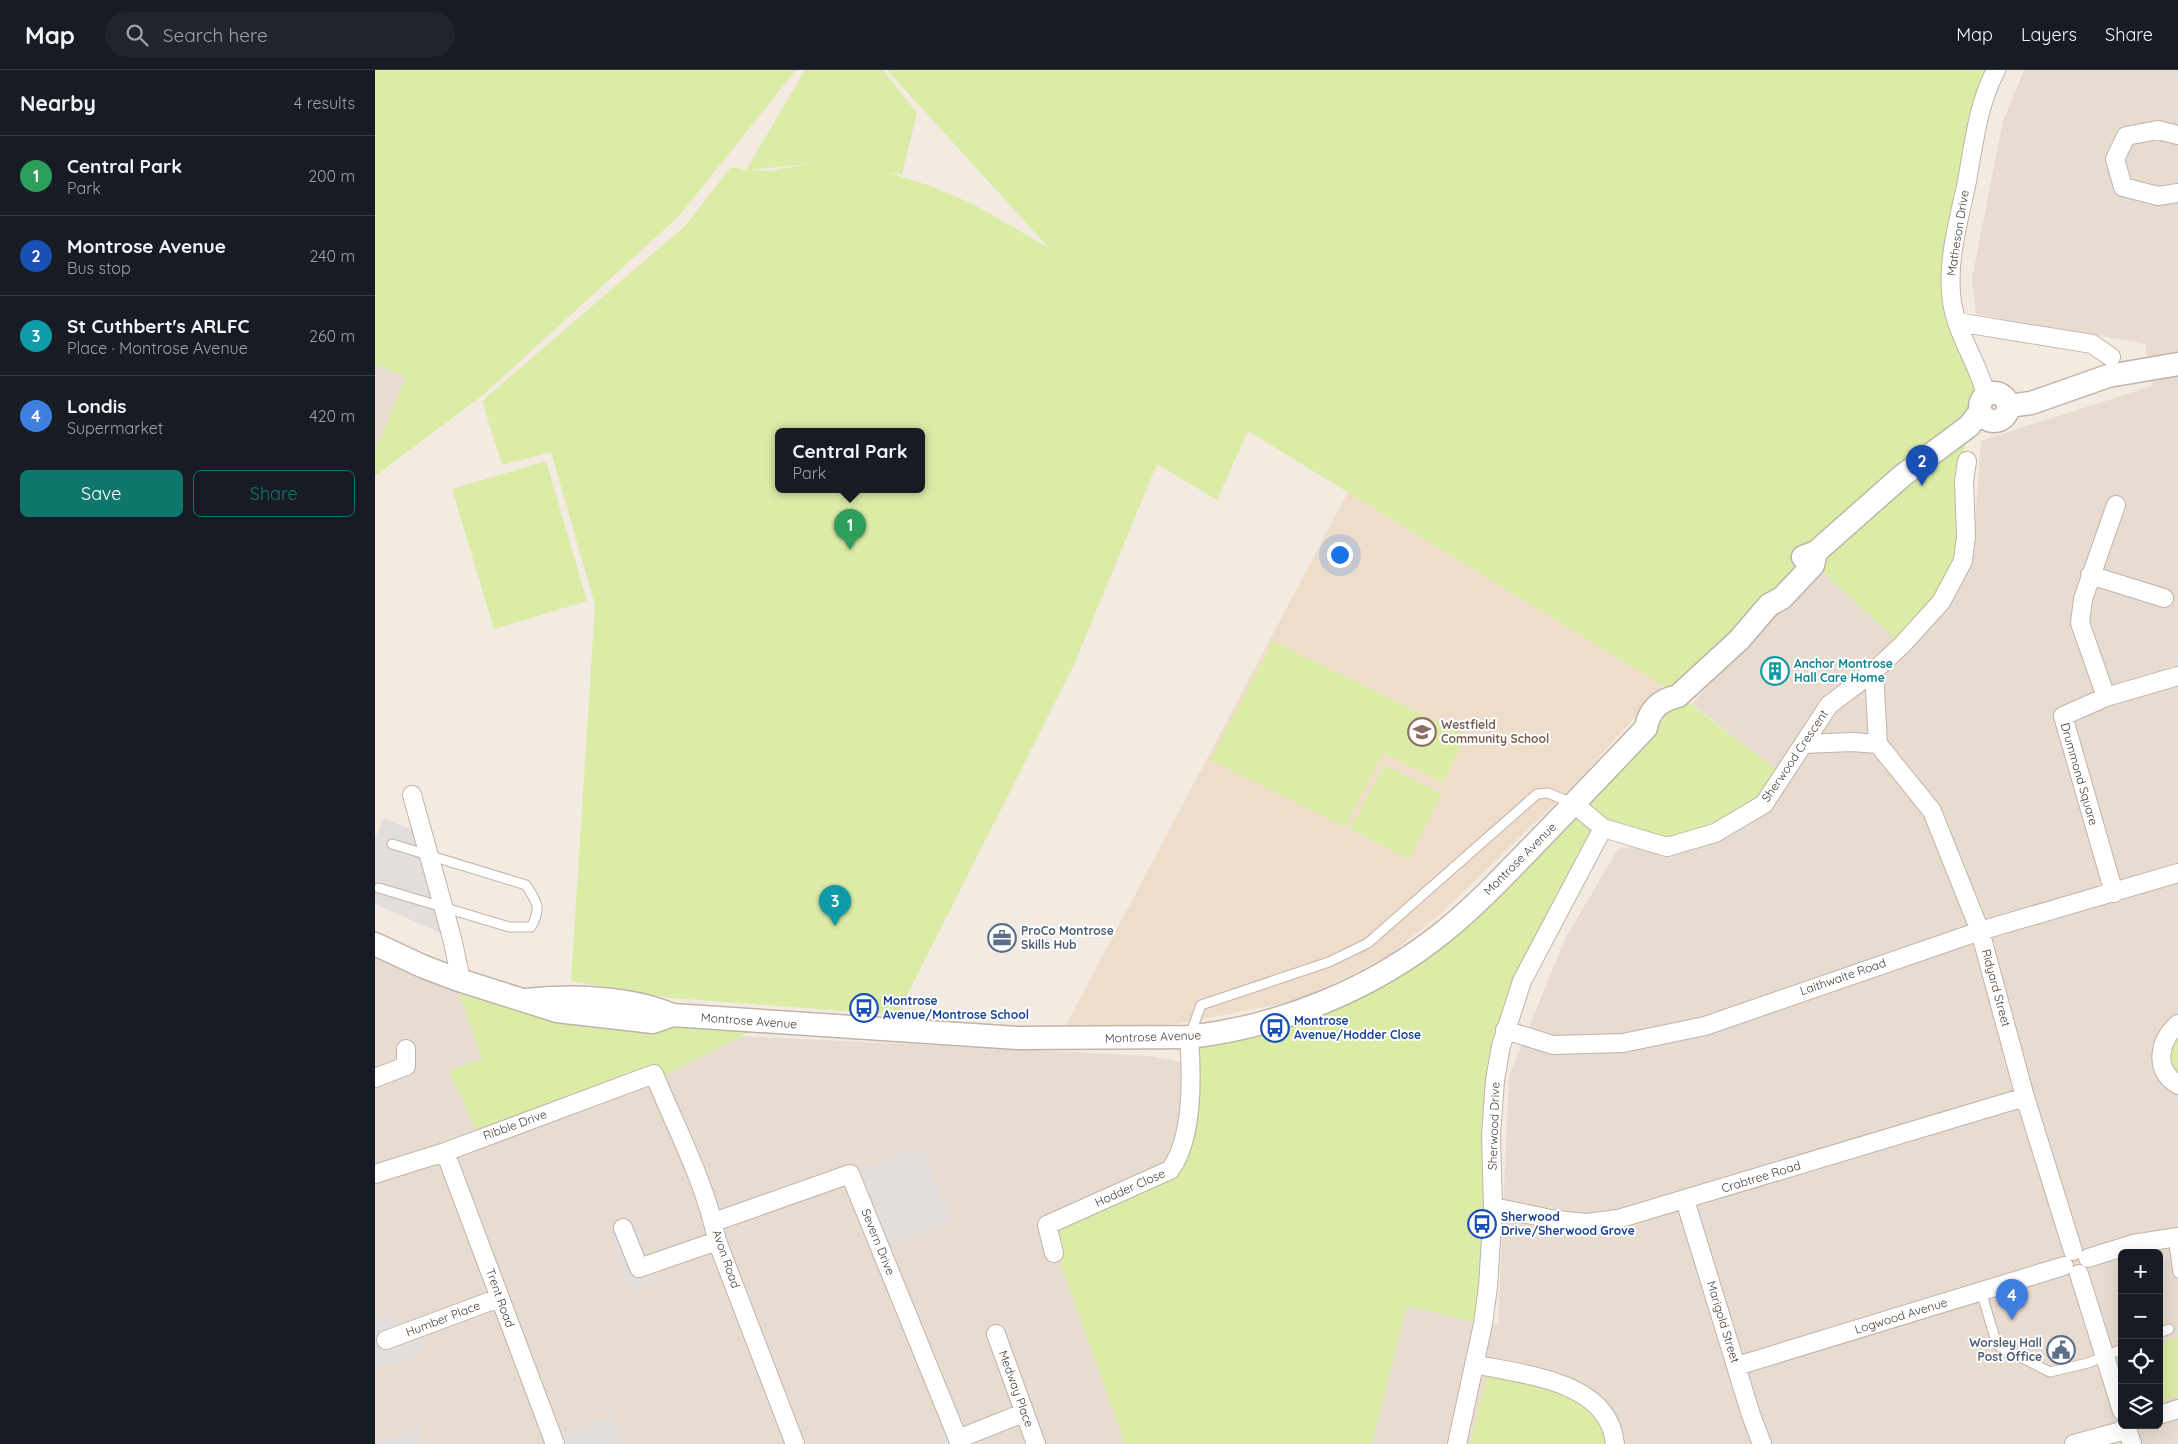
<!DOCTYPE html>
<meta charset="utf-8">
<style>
body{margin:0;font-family:Quicksand,sans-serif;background:#20242c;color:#f1f3f6}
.controls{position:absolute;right:15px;bottom:15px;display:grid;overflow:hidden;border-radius:8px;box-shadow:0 5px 20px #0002}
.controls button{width:45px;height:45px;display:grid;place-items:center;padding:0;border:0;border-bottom:1px solid #363941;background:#171b24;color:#f1f3f6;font:25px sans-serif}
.you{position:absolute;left:964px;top:484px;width:18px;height:18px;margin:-12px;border:4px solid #fff;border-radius:50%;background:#1a73e8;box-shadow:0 0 0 8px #1a73e833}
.badge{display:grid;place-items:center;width:32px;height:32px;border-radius:50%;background:#0f766e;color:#fff;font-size:16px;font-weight:700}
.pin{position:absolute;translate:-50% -41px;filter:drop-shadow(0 1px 2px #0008)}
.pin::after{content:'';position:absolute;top:26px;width:18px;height:15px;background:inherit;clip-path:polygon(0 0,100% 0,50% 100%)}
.popup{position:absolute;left:400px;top:358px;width:150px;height:65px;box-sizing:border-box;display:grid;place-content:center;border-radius:8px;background:#171b24;filter:drop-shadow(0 1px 4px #0005);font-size:16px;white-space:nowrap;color:#9ea1a6}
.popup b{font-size:19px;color:#f1f3f6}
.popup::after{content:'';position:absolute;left:50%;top:100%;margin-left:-10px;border:10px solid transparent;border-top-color:#171b24}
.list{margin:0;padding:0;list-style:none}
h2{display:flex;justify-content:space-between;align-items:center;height:65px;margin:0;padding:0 20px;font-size:21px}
h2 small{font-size:16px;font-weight:400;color:#9ea1a6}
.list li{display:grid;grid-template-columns:32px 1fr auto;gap:15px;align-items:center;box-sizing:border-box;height:80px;padding:0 20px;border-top:1px solid #363941}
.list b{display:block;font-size:19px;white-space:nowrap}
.list p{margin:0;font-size:16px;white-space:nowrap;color:#9ea1a6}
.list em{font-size:16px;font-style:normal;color:#9ea1a6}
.actions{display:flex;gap:10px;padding:15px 20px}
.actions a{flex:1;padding:11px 0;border:1px solid #0f766e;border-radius:8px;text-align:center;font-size:18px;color:#0f766e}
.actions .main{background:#0f766e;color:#fff}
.icon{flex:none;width:28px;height:28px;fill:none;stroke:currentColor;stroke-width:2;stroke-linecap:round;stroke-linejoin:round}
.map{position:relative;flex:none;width:1803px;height:1374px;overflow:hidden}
header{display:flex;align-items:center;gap:30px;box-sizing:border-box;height:70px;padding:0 25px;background:#171b24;border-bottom:1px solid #363941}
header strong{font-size:24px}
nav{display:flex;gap:28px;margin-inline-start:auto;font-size:18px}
.search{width:350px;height:45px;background:#20242c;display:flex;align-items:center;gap:12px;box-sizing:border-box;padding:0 18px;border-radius:28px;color:#9ea1a6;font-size:19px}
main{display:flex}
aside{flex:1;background:#171b24}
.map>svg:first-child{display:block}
.residential{fill:#e8dbd0;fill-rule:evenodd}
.education{fill:#eeddca}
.green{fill:#dbeca6;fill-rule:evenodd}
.parking{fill:#e3dedc}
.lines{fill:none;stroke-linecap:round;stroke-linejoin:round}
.service-casing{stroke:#c2b3a7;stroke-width:11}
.minor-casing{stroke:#c2b3a7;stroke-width:20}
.tertiary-casing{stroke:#c2b3a7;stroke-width:25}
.service{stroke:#fff;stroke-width:9}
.minor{stroke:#fff;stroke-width:18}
.tertiary{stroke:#fff;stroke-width:22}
.labels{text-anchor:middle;stroke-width:4;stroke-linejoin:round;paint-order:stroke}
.street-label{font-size:12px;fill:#453a32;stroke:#fff}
.culture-label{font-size:12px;font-weight:bold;fill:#0d838f;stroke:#fff;text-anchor:start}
.education-label{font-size:12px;font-weight:bold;fill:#785e54;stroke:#fff;text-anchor:start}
.service-label{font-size:12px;font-weight:bold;fill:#4e5e75;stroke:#fff;text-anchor:start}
.transit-label{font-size:12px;font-weight:bold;fill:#164399;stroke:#fff;text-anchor:start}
</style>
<header>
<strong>Map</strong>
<div class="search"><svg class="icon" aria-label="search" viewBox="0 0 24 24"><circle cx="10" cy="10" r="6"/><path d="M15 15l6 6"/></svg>Search here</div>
<nav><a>Map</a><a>Layers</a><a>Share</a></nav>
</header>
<main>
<aside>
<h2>Nearby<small>4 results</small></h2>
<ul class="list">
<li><span class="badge" style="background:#2e9e5b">1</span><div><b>Central Park</b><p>Park</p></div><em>200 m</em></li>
<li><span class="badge" style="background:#1a4fb4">2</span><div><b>Montrose Avenue</b><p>Bus stop</p></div><em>240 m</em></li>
<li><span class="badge" style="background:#0f9aa8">3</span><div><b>St Cuthbert's ARLFC</b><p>Place · Montrose Avenue</p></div><em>260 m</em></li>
<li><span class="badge" style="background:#3f7fe0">4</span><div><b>Londis</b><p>Supermarket</p></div><em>420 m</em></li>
</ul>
<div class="actions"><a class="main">Save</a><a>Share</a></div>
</aside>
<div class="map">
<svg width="1803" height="1374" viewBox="0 0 1803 1374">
<rect width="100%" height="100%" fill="#f3ebe2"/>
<path class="residential" d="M 1649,0 L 1803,0 L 1803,1374 L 997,1374 L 1032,1236 L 1108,1254 L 1123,1254 L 1134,1006 L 1190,869 L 1243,779 L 1276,774 L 1408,705 L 1317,634 L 1434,489 L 1534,581 L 1564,548 L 1585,517 L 1598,479 L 1606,371 L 1777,316 L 1770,274 L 1601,244 L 1597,208 L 1628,51 ZM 1747,1183 L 1784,1183 L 1784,1355 L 1747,1355 Z
M 0,294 L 31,306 L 0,381 Z
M 0,884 L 82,917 L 107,990 L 75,1001 L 288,1006 L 367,966 L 775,986 L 810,993 L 799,1094 L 672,1155 L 750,1374 L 0,1374 Z"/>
<path class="education" d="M 973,422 L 1288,615 L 1206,708 L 1068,842 L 1014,885 L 926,930 L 801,954 L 689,959 Z"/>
<path class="green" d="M 0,0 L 421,0 L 304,146 L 108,325 L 0,406 L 0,382 L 31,306 L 0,294 Z
M 430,0 L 508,0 L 542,43 L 527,104 L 514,103 L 556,116 L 598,134 L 674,178 L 512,0 L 1624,0 L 1613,16 L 1577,232 L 1600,309 L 1585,408 L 1588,491 L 1527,575 L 1434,489 L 1304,625 L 1408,705 L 1356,753 L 1276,774 L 1228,758 L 1176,853 L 1120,1010 L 1108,1254 L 1032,1236 L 997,1374 L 750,1374 L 672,1155 L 799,1094 L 814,967 L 936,938 L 1071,860 L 1303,625 L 873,361 L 842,430 L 782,394 L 698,597 L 522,945 L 297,928 L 196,911 L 220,535 L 176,382 L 127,395 L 107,331 L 310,156 L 356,97 L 371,100 ZM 439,93 L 393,101 L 376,100 ZM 404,361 L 546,361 L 546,419 L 404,419 Z
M 171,391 L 212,531 L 119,559 L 77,419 Z
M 898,571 L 1091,666 L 1068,713 L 1008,683 L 970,757 L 835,690 Z
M 1009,695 L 1067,724 L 1034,789 L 975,759 Z
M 82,917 L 151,930 L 389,952 L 367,966 L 288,1006 L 105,1068 L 74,1001 L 107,989 Z
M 1803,954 L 1803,1015 L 1786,976 Z
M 1803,1268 L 1803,1326 L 1784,1332 L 1784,1273 Z
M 1112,1305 C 1155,1315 1223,1319 1230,1374 L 1095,1374 Z"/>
<path class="parking" d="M 9,748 L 49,765 L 77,868 L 0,834 L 0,768 Z
M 545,1075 L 576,1150 L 506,1179 L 475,1104 Z
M 260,1154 L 280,1210 L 253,1220 L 236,1163 Z
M 14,1243 L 53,1280 L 0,1301 L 0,1248 Z
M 236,1346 L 247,1374 L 180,1374 L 178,1368 Z
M 42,1356 L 49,1374 L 1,1374 L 1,1373 Z"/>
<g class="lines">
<defs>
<path id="service" d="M 4,818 L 134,857 L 156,857 C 167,838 162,832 151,815 L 17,774
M 815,965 L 826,935 L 954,892 L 993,873 L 1162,724 L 1173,723 L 1197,733
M 1798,1167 L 1803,1203
M 1606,1221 L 1622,1275 L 1675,1302 L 1713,1293 L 1747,1279
M 1784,1263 L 1794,1259"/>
<path id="minor" d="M 1803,65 L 1783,60 L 1751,66 L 1740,89 L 1748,117 L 1783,126 L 1803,123
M 1582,252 L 1717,274 L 1736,287
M 1611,325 C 1603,293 1582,265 1577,232 C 1571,192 1584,150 1592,111 C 1599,73 1603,34 1621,0
M 1715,505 L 1789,528
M 1499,601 L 1503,674
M 1731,627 L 1705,553 L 1708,529 L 1741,435
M 1428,674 L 1477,672 L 1503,674 L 1557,741 L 1605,861 L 1650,1027 L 1698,1181
M 37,725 L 77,868 L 86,910
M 1198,733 L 1228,758 L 1292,777 L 1340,763 L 1389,734 L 1454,635 L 1499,601 L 1527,575 L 1566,532 L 1588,491 L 1591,466 L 1589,411 L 1592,391
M 1739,823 L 1688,646 L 1731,627 L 1803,606
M 1803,954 C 1784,971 1778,999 1803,1015
M 1130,960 L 1178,975 L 1248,973 L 1330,956 L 1605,861 L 1803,803
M 0,1008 L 31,996 L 31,979
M 70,1082 L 180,1374
M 0,1104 L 70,1082 L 279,1004 C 300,1056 332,1116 342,1171 L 420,1374
M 1310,1130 L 1376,1345 L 1387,1374
M 1118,1137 L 1181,1150 L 1212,1153 L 1243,1149 L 1650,1027
M 339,1152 L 475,1104 L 585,1374
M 248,1158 L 264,1198 L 342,1171
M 679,1183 L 672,1155 L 795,1100 C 819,1068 817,1006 814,967
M 1713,1188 L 1758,1174 L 1803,1167
M 1704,1204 L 1747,1341
M 621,1264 L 661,1374
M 11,1270 L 124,1228
M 1099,1294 C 1148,1305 1234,1310 1240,1374
M 1362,1296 L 1689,1196
M 1784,1345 L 1803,1339
M 1751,1355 L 1757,1374
M 583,1369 L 648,1343
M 1082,1374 L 1108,1254 L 1113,1217 L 1118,1137 L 1116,1065 L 1120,1010 L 1126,976 L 1147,911 L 1228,758
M 1699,1374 L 1743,1362 L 1754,1355"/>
<path id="tertiary" d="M1605 337a14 14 0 1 1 28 0a14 14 0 1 1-28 0Z
M 1633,336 L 1656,333 L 1733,306 L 1803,294
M 1428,487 L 1441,482 L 1527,406 L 1594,356 L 1605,342
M 0,874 L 47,896 L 81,909 L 182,941 L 278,952 L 295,946
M 151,930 C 194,925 258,927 297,945 L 643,968 L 814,967 C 907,956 999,919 1072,859 C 1101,835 1127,808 1153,781 C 1193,740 1232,699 1271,658 C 1274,640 1285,630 1303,626 L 1364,570 L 1394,535 L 1407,528 L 1438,495 L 1441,482"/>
</defs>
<use href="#service" class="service-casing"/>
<use href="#minor" class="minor-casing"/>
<use href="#tertiary" class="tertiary-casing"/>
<use href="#service" class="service"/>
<use href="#minor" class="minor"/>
<use href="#tertiary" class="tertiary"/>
</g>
<defs>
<symbol id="building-ring" viewBox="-11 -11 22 22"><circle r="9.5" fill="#fff" stroke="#0f9aa8" stroke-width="1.5"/><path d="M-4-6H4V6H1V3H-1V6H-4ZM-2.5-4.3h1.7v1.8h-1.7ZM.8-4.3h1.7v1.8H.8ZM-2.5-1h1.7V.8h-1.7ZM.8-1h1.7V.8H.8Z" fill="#0f9aa8"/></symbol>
<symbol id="school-ring" viewBox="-11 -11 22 22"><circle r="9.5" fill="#fff" stroke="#8d6e63" stroke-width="1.5"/><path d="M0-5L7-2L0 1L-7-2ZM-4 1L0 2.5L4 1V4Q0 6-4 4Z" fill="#8d6e63"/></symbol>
<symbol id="office-ring" viewBox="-11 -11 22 22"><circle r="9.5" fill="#fff" stroke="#5c6f8a" stroke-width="1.5"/><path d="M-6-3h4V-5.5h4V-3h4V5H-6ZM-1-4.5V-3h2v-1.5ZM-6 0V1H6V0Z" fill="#5c6f8a"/></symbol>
<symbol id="bus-ring" viewBox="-11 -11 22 22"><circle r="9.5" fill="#fff" stroke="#1a4fb4" stroke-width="1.5"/><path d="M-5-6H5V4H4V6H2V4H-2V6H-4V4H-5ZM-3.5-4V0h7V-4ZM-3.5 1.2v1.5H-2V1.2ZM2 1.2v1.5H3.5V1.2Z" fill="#1a4fb4"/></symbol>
<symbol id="civic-ring" viewBox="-11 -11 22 22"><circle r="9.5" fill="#fff" stroke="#5c6f8a" stroke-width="1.5"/><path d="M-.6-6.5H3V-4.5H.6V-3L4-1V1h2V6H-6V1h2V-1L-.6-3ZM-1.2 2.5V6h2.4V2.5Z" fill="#5c6f8a"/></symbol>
</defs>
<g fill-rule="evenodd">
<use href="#building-ring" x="1384" y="585" width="32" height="32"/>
<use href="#school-ring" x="1031" y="646" width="32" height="32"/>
<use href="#office-ring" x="611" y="852" width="32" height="32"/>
<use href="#bus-ring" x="473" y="922" width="32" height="32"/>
<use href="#bus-ring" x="884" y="942" width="32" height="32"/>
<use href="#bus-ring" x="1091" y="1138" width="32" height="32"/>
<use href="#civic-ring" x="1670" y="1264" width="32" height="32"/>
</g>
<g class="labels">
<g class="street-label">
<text transform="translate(1583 163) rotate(-81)" y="4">Matheson Drive</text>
<text transform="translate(1420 686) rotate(-56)" y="4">Sherwood Crescent</text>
<text transform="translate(1704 704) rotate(74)" y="4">Drummond Square</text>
<text transform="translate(1145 789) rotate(-45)" y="4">Montrose Avenue</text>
<text transform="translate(1468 907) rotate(-19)" y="4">Laithwaite Road</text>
<text transform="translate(1621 918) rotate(75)" y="4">Ridyard Street</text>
<text transform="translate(374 951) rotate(4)" y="4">Montrose Avenue</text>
<text transform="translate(778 967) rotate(-2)" y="4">Montrose Avenue</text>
<text transform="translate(140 1055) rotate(-20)" y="4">Ribble Drive</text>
<text transform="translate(1119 1056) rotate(-88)" y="4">Sherwood Drive</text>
<text transform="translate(1386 1107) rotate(-17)" y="4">Crabtree Road</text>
<text transform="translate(755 1118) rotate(-24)" y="4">Hodder Close</text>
<text transform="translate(503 1172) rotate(68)" y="4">Severn Drive</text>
<text transform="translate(351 1189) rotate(71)" y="4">Avon Road</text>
<text transform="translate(125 1228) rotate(70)" y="4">Trent Road</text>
<text transform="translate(1526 1246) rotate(-17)" y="4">Logwood Avenue</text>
<text transform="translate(68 1249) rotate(-21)" y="4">Humber Place</text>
<text transform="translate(1348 1252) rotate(73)" y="4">Marigold Street</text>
<text transform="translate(641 1319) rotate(70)" y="4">Medway Place</text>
</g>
<g class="culture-label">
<text x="1419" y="598">Anchor Montrose<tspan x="1419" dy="14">Hall Care Home</tspan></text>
</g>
<g class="education-label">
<text x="1066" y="659">Westfield<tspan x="1066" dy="14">Community School</tspan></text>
</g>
<g class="service-label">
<text x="646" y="865">ProCo Montrose<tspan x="646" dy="14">Skills Hub</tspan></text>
<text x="1667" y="1277" text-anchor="end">Worsley Hall<tspan x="1667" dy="14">Post Office</tspan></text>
</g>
<g class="transit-label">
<text x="508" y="935">Montrose<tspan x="508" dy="14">Avenue/Montrose School</tspan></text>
<text x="919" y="955">Montrose<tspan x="919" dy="14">Avenue/Hodder Close</tspan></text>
<text x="1126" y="1151">Sherwood<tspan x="1126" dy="14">Drive/Sherwood Grove</tspan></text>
</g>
</g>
</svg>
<div class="controls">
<button>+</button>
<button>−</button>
<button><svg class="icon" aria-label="locate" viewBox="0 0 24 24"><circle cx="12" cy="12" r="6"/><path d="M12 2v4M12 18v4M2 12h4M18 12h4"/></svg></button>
<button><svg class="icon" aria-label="layers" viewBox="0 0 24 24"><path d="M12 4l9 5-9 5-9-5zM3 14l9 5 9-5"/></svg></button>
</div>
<div class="you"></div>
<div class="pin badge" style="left:475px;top:480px;background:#2e9e5b">1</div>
<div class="popup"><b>Central Park</b>Park</div>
<div class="pin badge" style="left:1547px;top:416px;background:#1a4fb4">2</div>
<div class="pin badge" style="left:460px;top:856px;background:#0f9aa8">3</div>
<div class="pin badge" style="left:1637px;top:1250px;background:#3f7fe0">4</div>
</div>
</main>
